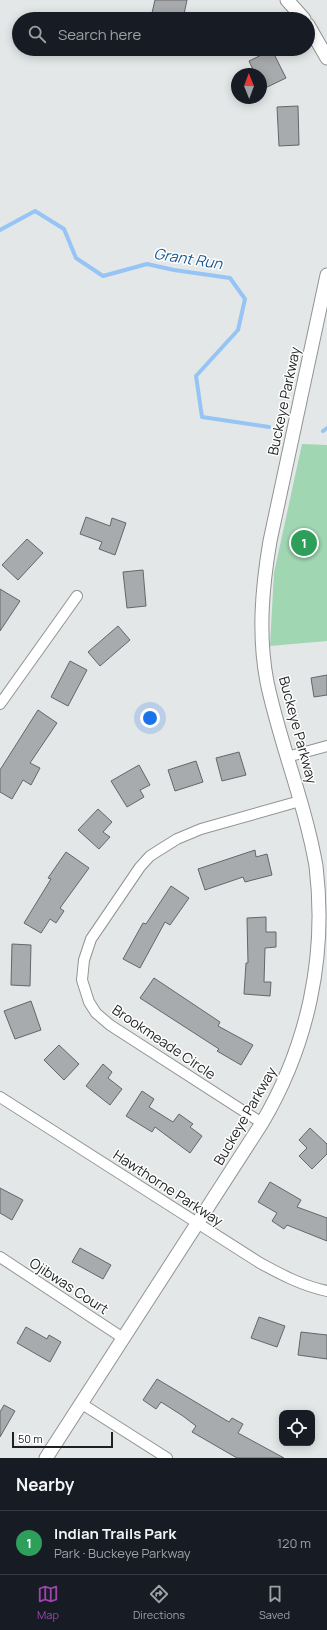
<!DOCTYPE html>
<meta charset="utf-8">
<style>
body{margin:0;font-family:Manrope,sans-serif;background:#242831;color:#f1f3f6}
.controls{position:absolute;right:12px;bottom:12px;display:grid;overflow:hidden;border-radius:8px;box-shadow:0 2px 10px #0003}
.controls button{width:36px;height:36px;display:grid;place-items:center;padding:0;border:0;border-bottom:1px solid #363941;background:#171b24;color:#f1f3f6;font:20px sans-serif}
.compass{position:absolute;left:231px;top:68px;width:36px;height:36px;border-radius:50%;background:#171b24;box-shadow:0 2px 10px #0003;rotate:359deg}
.scale{position:absolute;left:12px;bottom:10px;width:101px;box-sizing:border-box;padding-left:4px;border:2px solid #1f2020;border-top:0;font-size:11px;line-height:14px;white-space:nowrap;color:#1f2020;-webkit-text-stroke:3px #fff;paint-order:stroke}
.you{position:absolute;left:150px;top:718px;width:14px;height:14px;margin:-10px;border:3px solid #fff;border-radius:50%;background:#1a73e8;box-shadow:0 0 0 6px #1a73e833}
.badge{display:grid;place-items:center;width:26px;height:26px;border-radius:50%;background:#a044ae;color:#fff;font-size:13px;font-weight:700}
.pin{position:absolute;translate:-50% -50%;border:2px solid #fff;box-shadow:0 1px 4px #0006}
.list{margin:0;padding:0;list-style:none}
h2{display:flex;justify-content:space-between;align-items:center;height:52px;margin:0;padding:0 16px;font-size:17px}
h2 small{font-size:13px;font-weight:400;color:#9ea1a6}
.list li{display:grid;grid-template-columns:26px 1fr auto;gap:12px;align-items:center;box-sizing:border-box;height:64px;padding:0 16px;border-top:1px solid #363941}
.list b{display:block;font-size:15px;white-space:nowrap}
.list p{margin:0;font-size:13px;white-space:nowrap;color:#9ea1a6}
.list em{font-size:13px;font-style:normal;color:#9ea1a6}
.icon{flex:none;width:22px;height:22px;fill:none;stroke:currentColor;stroke-width:2;stroke-linecap:round;stroke-linejoin:round}
.map{position:relative;flex:none;width:327px;height:1458px;overflow:hidden}
.search{position:absolute;background:#171b24;box-shadow:0 2px 10px #0003;left:12px;right:12px;top:12px;height:44px;display:flex;align-items:center;gap:10px;box-sizing:border-box;padding:0 14px;border-radius:22px;color:#9ea1a6;font-size:15px}
.sheet{height:116px;background:#171b24}
nav{display:flex;justify-content:space-around;align-items:center;box-sizing:border-box;height:56px;border-top:1px solid #363941;background:#171b24;font-size:11px;color:#9ea1a6}
nav a{display:grid;justify-items:center;gap:2px}
nav .on{color:#a044ae}
.map>svg:first-child{display:block}
.green{fill:#a0d6b1}
.lines{fill:none;stroke-linecap:round;stroke-linejoin:round}
.stream{stroke:#96c4f5;stroke-width:4}
.building{fill:#a8abad;stroke:#646668}
.minor-casing{stroke:#919494;stroke-width:12}
.tertiary-casing{stroke:#919494;stroke-width:15}
.minor{stroke:#fff;stroke-width:10}
.tertiary{stroke:#fff;stroke-width:13}
.labels{text-anchor:middle;stroke-width:3;stroke-linejoin:round;paint-order:stroke}
.street-label{font-size:14px;fill:#1f2020;stroke:#fff}
.water-label{font-size:15px;font-style:italic;fill:#165893;stroke:#fff}
</style>
<div class="map">
<svg width="327" height="1458" viewBox="0 0 327 1458">
<rect width="100%" height="100%" fill="#e3e7e8"/>
<path class="green" d="M 302,444 L 327,445 L 327,641 L 270,646 L 274,573 Z"/>
<g class="lines">
<path class="stream" d="M 0,230 L 35,211 L 64,229 L 76,258 L 103,276 L 147,264 L 174,270 L 230,278 L 245,299 L 238,330 L 196,376 L 202,417 L 269,427
M 323,431 L 327,428"/>
</g>
<path class="building" d="M 155,0 L 187,0 L 183,19 L 152,13 Z
M 272,50 L 286,78 L 261,90 L 261,74 L 255,74 L 249,61 Z
M 298,106 L 299,145 L 279,146 L 277,107 Z
M 86,517 L 110,526 L 112,518 L 126,523 L 115,555 L 99,549 L 102,542 L 80,534 Z
M 27,539 L 43,553 L 18,580 L 2,565 Z
M 143,570 L 146,606 L 127,608 L 123,572 Z
M 0,589 L 20,601 L 0,631 Z
M 118,626 L 130,640 L 100,666 L 88,652 Z
M 70,661 L 87,670 L 68,706 L 51,697 Z
M 327,675 L 327,695 L 314,697 L 311,678 Z
M 38,710 L 57,723 L 30,763 L 40,768 L 31,785 L 23,780 L 12,799 L 0,792 L 0,770 Z
M 239,752 L 246,775 L 222,781 L 216,758 Z
M 196,761 L 203,782 L 175,791 L 168,770 Z
M 139,765 L 150,785 L 140,790 L 144,797 L 127,807 L 111,781 Z
M 98,809 L 112,822 L 103,832 L 110,837 L 99,849 L 78,830 Z
M 255,850 L 256,857 L 267,854 L 272,875 L 245,882 L 243,877 L 205,890 L 198,869 Z
M 66,852 L 89,868 L 60,908 L 64,911 L 56,923 L 50,919 L 41,933 L 24,923 L 51,879 L 48,878 Z
M 171,886 L 189,898 L 170,925 L 165,922 L 140,968 L 123,959 L 143,923 L 146,924 Z
M 266,917 L 266,932 L 276,932 L 276,947 L 265,948 L 264,982 L 271,982 L 270,996 L 244,994 L 246,963 L 248,963 L 247,918 Z
M 12,944 L 31,945 L 30,986 L 11,985 Z
M 154,978 L 220,1022 L 218,1026 L 253,1045 L 241,1065 L 217,1051 L 219,1049 L 140,998 Z
M 31,1001 L 41,1030 L 15,1039 L 4,1011 Z
M 59,1045 L 79,1064 L 64,1080 L 44,1060 Z
M 103,1064 L 112,1072 L 108,1078 L 122,1089 L 110,1105 L 86,1086 Z
M 142,1091 L 154,1099 L 149,1107 L 173,1122 L 179,1114 L 193,1124 L 190,1127 L 202,1136 L 190,1153 L 155,1127 L 152,1132 L 126,1116 Z
M 310,1128 L 327,1144 L 327,1154 L 312,1169 L 299,1156 L 307,1148 L 299,1140 Z
M 270,1182 L 301,1200 L 297,1207 L 327,1218 L 327,1241 L 287,1225 L 284,1229 L 272,1221 L 277,1213 L 258,1202 Z
M 0,1188 L 23,1200 L 12,1220 L 0,1213 Z
M 80,1248 L 111,1265 L 103,1279 L 72,1262 Z
M 259,1317 L 285,1326 L 277,1347 L 251,1338 Z
M 26,1327 L 47,1339 L 49,1335 L 61,1342 L 50,1362 L 17,1343 Z
M 301,1332 L 327,1335 L 327,1359 L 298,1355 Z
M 157,1379 L 229,1422 L 232,1418 L 243,1424 L 238,1433 L 284,1458 L 237,1458 L 192,1432 L 196,1426 L 183,1416 L 161,1402 L 156,1409 L 143,1400 Z
M 4,1405 L 15,1411 L 0,1437 L 0,1412 Z"/>
<g class="lines">
<defs>
<path id="minor" d="M 0,704 L 77,596
M 287,757 L 327,746
M 0,1097 L 260,1263 C 282,1275 303,1286 327,1291
M 262,1123 L 110,1025 L 96,1013 L 89,1002 L 82,980 L 84,960 L 91,939 L 140,867 L 150,856 L 161,849 L 177,839 L 201,829 L 300,801
M 0,1257 L 123,1338
M 82,1404 L 167,1458"/>
<path id="tertiary" d="M 287,0 L 304,19
M 308,25 L 327,58
M 46,1458 L 262,1123 C 308,1045 327,956 316,866 C 305,803 280,744 267,682 C 258,635 262,588 270,541 L 327,275"/>
</defs>
<use href="#minor" class="minor-casing"/>
<use href="#tertiary" class="tertiary-casing"/>
<use href="#minor" class="minor"/>
<use href="#tertiary" class="tertiary"/>
</g>
<g class="labels">
<g class="street-label">
<text transform="translate(284 401) rotate(-78)" y="5">Buckeye Parkway</text>
<text transform="translate(298 730) rotate(75)" y="5">Buckeye Parkway</text>
<text transform="translate(164 1042) rotate(34)" y="5">Brookmeade Circle</text>
<text transform="translate(245 1116) rotate(-60)" y="5">Buckeye Parkway</text>
<text transform="translate(168 1188) rotate(33)" y="5">Hawthorne Parkway</text>
<text transform="translate(69 1286) rotate(33)" y="5">Ojibwas Court</text>
</g>
<g class="water-label">
<text transform="translate(188 259) rotate(9)" y="5">Grant Run</text>
</g>
</g>
</svg>
<div class="controls">
<button><svg class="icon" aria-label="locate" viewBox="0 0 24 24"><circle cx="12" cy="12" r="6"/><path d="M12 2v4M12 18v4M2 12h4M18 12h4"/></svg></button>
</div>
<svg class="compass" viewBox="-18 -18 36 36"><path d="M0-13l5 13h-10z" fill="#e53935"/><path d="M0 13l5-13h-10z" fill="#9ea1a6"/></svg>
<div class="scale">50 m</div>
<div class="you"></div>
<div class="pin badge" style="left:304px;top:543px;background:#2e9e5b">1</div>
<div class="search"><svg class="icon" aria-label="search" viewBox="0 0 24 24"><circle cx="10" cy="10" r="6"/><path d="M15 15l6 6"/></svg>Search here</div>
</div>
<section class="sheet">
<h2>Nearby<small></small></h2>
<ul class="list">
<li><span class="badge" style="background:#2e9e5b">1</span><div><b>Indian Trails Park</b><p>Park · Buckeye Parkway</p></div><em>120 m</em></li>
</ul>
</section>
<nav>
<a class="on"><svg class="icon" aria-label="map" viewBox="0 0 24 24"><path d="M3 6l6-2 6 2 6-2v14l-6 2-6-2-6 2zM9 4v14M15 6v14"/></svg>Map</a>
<a><svg class="icon" aria-label="directions" viewBox="0 0 24 24"><path d="M12 3l9 9-9 9-9-9zM9 14v-3h6M13 9l2 2-2 2"/></svg>Directions</a>
<a><svg class="icon" aria-label="saved" viewBox="0 0 24 24"><path d="M7 4h10v16l-5-4-5 4z"/></svg>Saved</a>
</nav>
